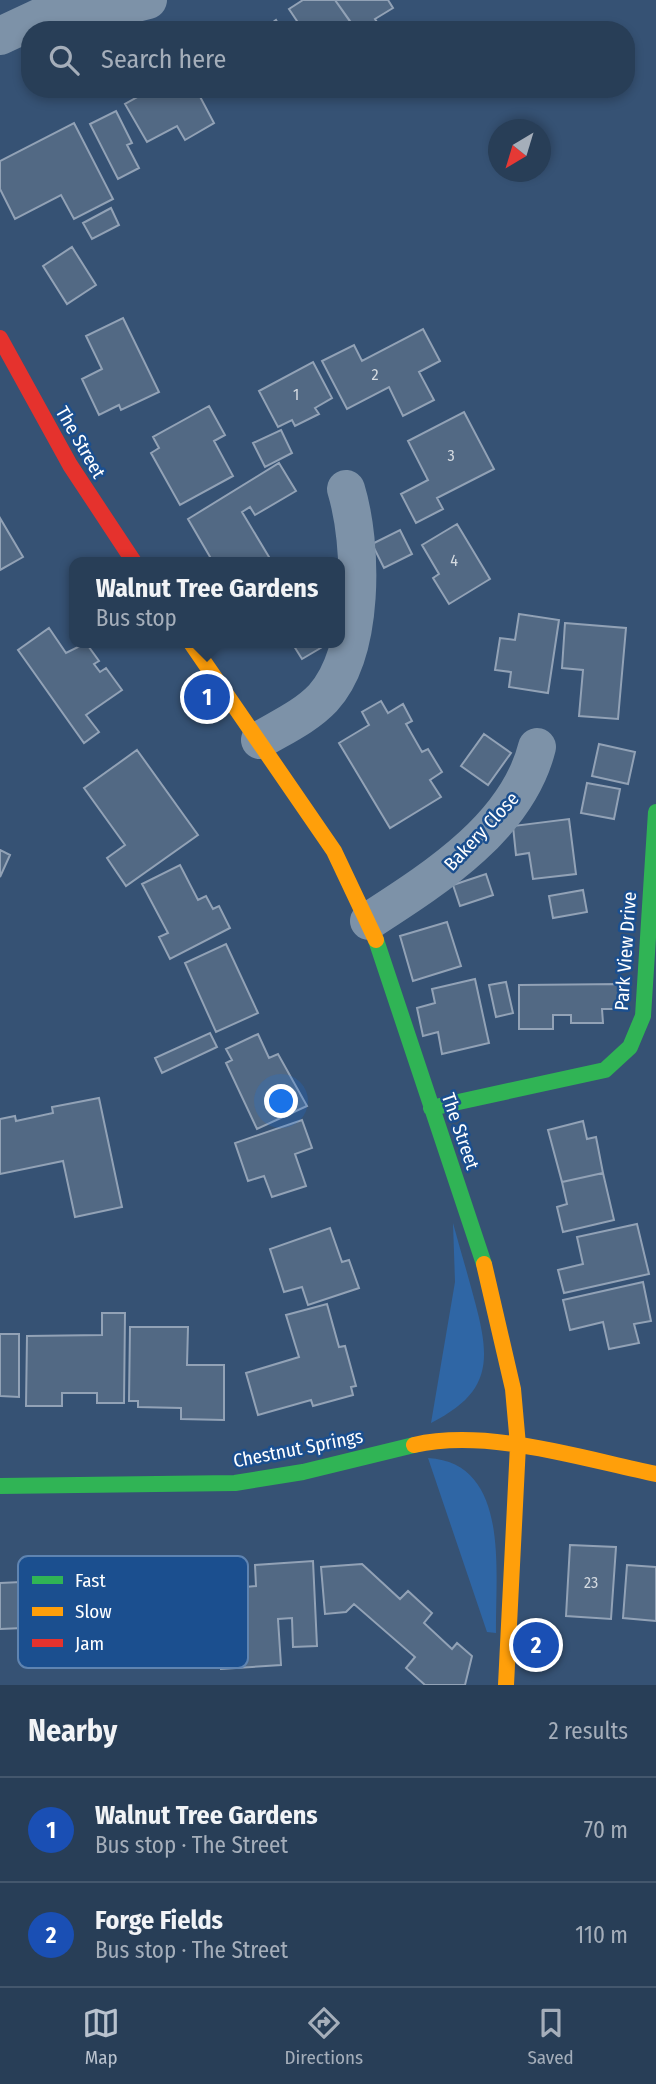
<!DOCTYPE html>
<meta charset="utf-8">
<style>
body{margin:0;font-family:"Fira Sans Condensed",sans-serif;background:#344961;color:#f1f3f6}
.compass{position:absolute;left:488px;top:119px;width:63px;height:63px;border-radius:50%;background:#283e57;box-shadow:0 4px 10px #0003;rotate:218deg}
.you{position:absolute;left:282px;top:1102px;width:24px;height:24px;margin:-18px;border:5px solid #fff;border-radius:50%;background:#1a73e8;box-shadow:0 0 0 10px #1a73e833}
.badge{display:grid;place-items:center;width:46px;height:46px;border-radius:50%;background:#b9c2ce;color:#fff;font-size:23px;font-weight:700}
.pin{position:absolute;translate:-50% -50%;border:4px solid #fff;box-shadow:0 2px 7px #0006}
.popup{position:absolute;left:69px;top:557px;width:276px;height:91px;box-sizing:border-box;display:grid;place-content:center;border-radius:14px;background:#283e57;filter:drop-shadow(0 2px 5px #0005);font-size:23px;white-space:nowrap;color:#a5aeba}
.popup b{font-size:26px;color:#f1f3f6}
.popup::after{content:'';position:absolute;left:50%;top:100%;margin-left:-14px;border:14px solid transparent;border-top-color:#283e57}
.list{margin:0;padding:0;list-style:none}
h2{display:flex;justify-content:space-between;align-items:center;height:91px;margin:0;padding:0 28px;font-size:30px}
h2 small{font-size:23px;font-weight:400;color:#a5aeba}
.list li{display:grid;grid-template-columns:46px 1fr auto;gap:21px;align-items:center;box-sizing:border-box;height:105px;padding:0 28px;border-top:2px solid #44576d}
.list b{display:block;font-size:26px;white-space:nowrap}
.list p{margin:0;font-size:23px;white-space:nowrap;color:#a5aeba}
.list em{font-size:23px;font-style:normal;color:#a5aeba}
.icon{flex:none;width:38px;height:38px;fill:none;stroke:currentColor;stroke-width:2;stroke-linecap:round;stroke-linejoin:round}
.map{position:relative;flex:none;width:656px;height:1685px;overflow:hidden}
.search{position:absolute;background:#283e57;box-shadow:0 4px 10px #0003;left:21px;right:21px;top:21px;height:77px;display:flex;align-items:center;gap:18px;box-sizing:border-box;padding:0 24px;border-radius:28px;color:#a5aeba;font-size:26px}
.sheet{height:301px;background:#283e57}
nav{display:flex;justify-content:space-around;align-items:center;box-sizing:border-box;height:98px;border-top:2px solid #44576d;background:#283e57;font-size:19px;color:#a5aeba}
nav a{display:grid;justify-items:center;gap:4px}
nav .on{color:#b9c2ce}
.map>svg:first-child{display:block}
.green{fill:#2f66a5}
.building{fill:#526984;stroke:#92a2b6;stroke-width:2}
.lines{fill:none;stroke-linecap:round;stroke-linejoin:round}
.street{stroke:#7d92a8;stroke-width:38}
.fast{stroke:#30b455;stroke-width:16}
.slow{stroke:#ff9f0a;stroke-width:16}
.jam{stroke:#e5322d;stroke-width:16}
.labels{text-anchor:middle;stroke-width:5;stroke-linejoin:round;paint-order:stroke}
.number-label{font-size:16px;fill:#d4dae0}
.street-label{font-size:19px;fill:#fff;stroke:#1b4f8f}
.key{fill:#1b4f8f;stroke:#5f84b1;stroke-width:2}
.key-label{font-size:19px;fill:#fff}
</style>
<div class="map">
<svg width="656" height="1685" viewBox="0 0 656 1685">
<rect width="100%" height="100%" fill="#365274"/>
<path class="green" d="M 453,1223 C 460,1249 468,1275 475,1302 C 491,1361 491,1393 431,1423 L 455,1282 Z
M 428,1458 C 511,1463 495,1572 496,1633 L 487,1632 Z"/>
<path class="building" d="M 303,0 L 335,0 L 350,21 L 337,30 L 303,30 L 289,9 Z
M 335,0 L 388,0 L 393,8 L 375,19 L 381,28 L 378,30 L 356,30 Z
M 276,20 L 282,30 L 262,30 Z
M 152,89 L 196,89 L 214,123 L 185,140 L 177,126 L 147,142 L 125,104 Z
M 116,111 L 132,143 L 127,145 L 139,168 L 118,179 L 90,124 Z
M 74,123 L 113,199 L 74,219 L 61,195 L 15,219 L 0,189 L 0,161 Z
M 111,208 L 119,225 L 92,239 L 83,223 Z
M 72,247 L 96,285 L 67,304 L 43,266 Z
M 123,318 L 159,392 L 121,410 L 119,405 L 99,415 L 82,379 L 102,369 L 86,336 Z
M 423,329 L 440,361 L 419,372 L 434,400 L 403,416 L 389,387 L 347,409 L 322,361 L 354,345 L 362,361 Z
M 313,362 L 332,398 L 315,408 L 319,414 L 295,426 L 292,420 L 278,427 L 259,391 Z
M 209,406 L 225,435 L 214,441 L 233,476 L 180,505 L 151,453 L 159,448 L 153,437 Z
M 464,412 L 494,469 L 437,498 L 443,509 L 416,523 L 401,494 L 428,480 L 408,441 Z
M 281,430 L 292,453 L 265,467 L 253,443 Z
M 279,463 L 296,491 L 255,515 L 250,507 L 242,512 L 272,562 L 213,562 L 188,519 Z
M 0,518 L 23,557 L 0,570 Z
M 457,524 L 490,579 L 449,604 L 433,578 L 439,574 L 422,545 Z
M 400,530 L 412,554 L 384,568 L 372,544 Z
M 519,614 L 559,620 L 548,693 L 509,687 L 511,672 L 495,670 L 500,638 L 515,640 Z
M 565,623 L 626,628 L 618,719 L 579,716 L 583,670 L 562,668 Z
M 49,628 L 66,653 L 86,643 L 99,661 L 94,664 L 100,672 L 106,668 L 122,690 L 86,715 L 99,732 L 84,743 L 18,650 Z
M 292,643 L 329,643 L 302,659 Z
M 381,701 L 388,713 L 403,704 L 412,721 L 406,724 L 422,752 L 428,749 L 442,772 L 430,780 L 441,797 L 390,828 L 339,743 L 369,725 L 362,712 Z
M 484,734 L 511,753 L 488,785 L 461,766 Z
M 599,744 L 635,752 L 628,784 L 592,776 Z
M 137,750 L 198,835 L 126,886 L 107,858 L 125,845 L 84,788 Z
M 587,783 L 620,789 L 614,819 L 581,813 Z
M 569,819 L 576,874 L 533,879 L 529,853 L 516,855 L 513,826 Z
M 0,850 L 10,855 L 0,877 Z
M 180,865 L 198,900 L 206,896 L 213,909 L 219,906 L 230,928 L 170,959 L 159,937 L 168,933 L 142,884 Z
M 486,874 L 493,895 L 460,906 L 453,885 Z
M 583,890 L 587,912 L 553,918 L 549,896 Z
M 447,922 L 461,966 L 413,981 L 400,936 Z
M 226,944 L 258,1013 L 216,1032 L 185,963 Z
M 475,979 L 489,1043 L 442,1054 L 438,1032 L 423,1036 L 417,1008 L 435,1003 L 432,989 Z
M 506,982 L 513,1013 L 496,1017 L 489,985 Z
M 621,984 L 622,1009 L 602,1009 L 603,1023 L 571,1023 L 571,1015 L 553,1015 L 553,1029 L 519,1029 L 519,985 Z
M 210,1033 L 217,1047 L 162,1073 L 155,1058 Z
M 258,1034 L 269,1058 L 278,1054 L 307,1106 L 257,1129 L 226,1063 L 232,1060 L 226,1049 Z
M 99,1098 L 122,1207 L 75,1217 L 63,1161 L 0,1174 L 0,1119 L 15,1116 L 16,1121 L 53,1113 L 52,1107 Z
M 302,1120 L 312,1148 L 295,1154 L 306,1186 L 272,1197 L 264,1176 L 248,1181 L 235,1143 Z
M 583,1121 L 587,1139 L 596,1137 L 603,1173 L 562,1182 L 548,1130 Z
M 603,1173 L 614,1220 L 563,1232 L 557,1207 L 567,1204 L 562,1182 Z
M 637,1224 L 649,1274 L 564,1293 L 558,1270 L 583,1264 L 577,1237 Z
M 330,1228 L 342,1262 L 349,1260 L 359,1288 L 308,1305 L 302,1287 L 284,1292 L 270,1249 Z
M 643,1282 L 651,1321 L 634,1324 L 639,1343 L 609,1349 L 603,1322 L 570,1330 L 563,1300 Z
M 327,1304 L 339,1347 L 345,1346 L 356,1386 L 351,1387 L 353,1395 L 313,1406 L 311,1400 L 258,1415 L 246,1373 L 299,1357 L 286,1315 Z
M 102,1313 L 125,1313 L 124,1403 L 97,1403 L 97,1393 L 62,1393 L 62,1406 L 26,1406 L 27,1336 L 102,1335 Z
M 130,1327 L 188,1327 L 187,1365 L 224,1365 L 224,1420 L 181,1419 L 181,1408 L 138,1407 L 138,1401 L 129,1401 Z
M 0,1334 L 19,1334 L 19,1397 L 0,1396 Z
M 570,1545 L 616,1547 L 611,1619 L 566,1616 Z
M 117,1556 L 121,1639 L 41,1643 L 37,1560 Z
M 313,1561 L 317,1646 L 293,1647 L 292,1618 L 278,1619 L 281,1665 L 221,1669 L 219,1634 L 237,1632 L 234,1588 L 256,1586 L 255,1565 Z
M 362,1564 L 400,1599 L 408,1591 L 432,1613 L 424,1623 L 452,1649 L 457,1643 L 472,1656 L 465,1685 L 425,1685 L 406,1668 L 415,1657 L 354,1604 L 346,1612 L 325,1614 L 321,1567 Z
M 196,1565 L 201,1639 L 164,1642 L 162,1610 L 125,1612 L 122,1570 Z
M 627,1565 L 656,1567 L 656,1621 L 623,1618 Z
M 21,1582 L 23,1628 L 0,1629 L 0,1583 Z"/>
<g class="lines">
<path class="street" d="M 0,36 L 47,14 L 112,9 L 148,0
M 260,740 C 282,727 306,716 323,698 C 365,652 363,545 346,489
M 369,921 C 434,879 517,827 537,747"/>
<path class="fast" d="M 376,940 L 484,1264
M 431,1108 L 605,1070 L 630,1047 L 643,1016 L 656,812
M 0,1486 L 235,1483 L 303,1472 L 414,1445"/>
<path class="slow" d="M 191,643 L 334,851 L 376,940
M 484,1264 L 513,1389 L 518,1445 L 506,1685
M 414,1445 C 488,1428 583,1459 656,1474"/>
<path class="jam" d="M 0,338 L 70,465 L 134,562"/>
</g>
<g class="labels">
<g class="number-label">
<text x="375" y="380">2</text>
<text x="296" y="400">1</text>
<text x="451" y="461">3</text>
<text x="454" y="566">4</text>
<text x="591" y="1588">23</text>
</g>
<g class="street-label">
<text transform="translate(81 442) rotate(60)" y="7">The Street</text>
<text transform="translate(481 831) rotate(-47)" y="7">Bakery Close</text>
<text transform="translate(625 951) rotate(-86)" y="7">Park View Drive</text>
<text transform="translate(461 1131) rotate(71)" y="7">The Street</text>
<text transform="translate(298 1448) rotate(-11)" y="7">Chestnut Springs</text>
</g>
</g>
<rect x="18" y="1556" width="230" height="112" rx="10" class="key"/>
<rect x="32" y="1576" width="31" height="8" fill="#30b455"/>
<rect x="32" y="1607" width="31" height="9" fill="#ff9f0a"/>
<rect x="32" y="1639" width="31" height="8" fill="#e5322d"/>
<g class="key-label">
<text x="75" y="1587">Fast</text>
<text x="75" y="1618">Slow</text>
<text x="75" y="1650">Jam</text>
</g>
</svg>
<svg class="compass" viewBox="-18 -18 36 36"><path d="M0-13l5 13h-10z" fill="#e53935"/><path d="M0 13l5-13h-10z" fill="#a5aeba"/></svg>
<div class="you"></div>
<div class="pin badge" style="left:207px;top:697px;background:#1a4fb4">1</div>
<div class="popup"><b>Walnut Tree Gardens</b>Bus stop</div>
<div class="pin badge" style="left:536px;top:1645px;background:#1a4fb4">2</div>
<div class="search"><svg class="icon" aria-label="search" viewBox="0 0 24 24"><circle cx="10" cy="10" r="6"/><path d="M15 15l6 6"/></svg>Search here</div>
</div>
<section class="sheet">
<h2>Nearby<small>2 results</small></h2>
<ul class="list">
<li><span class="badge" style="background:#1a4fb4">1</span><div><b>Walnut Tree Gardens</b><p>Bus stop · The Street</p></div><em>70 m</em></li>
<li><span class="badge" style="background:#1a4fb4">2</span><div><b>Forge Fields</b><p>Bus stop · The Street</p></div><em>110 m</em></li>
</ul>
</section>
<nav>
<a class="on"><svg class="icon" aria-label="map" viewBox="0 0 24 24"><path d="M3 6l6-2 6 2 6-2v14l-6 2-6-2-6 2zM9 4v14M15 6v14"/></svg>Map</a>
<a><svg class="icon" aria-label="directions" viewBox="0 0 24 24"><path d="M12 3l9 9-9 9-9-9zM9 14v-3h6M13 9l2 2-2 2"/></svg>Directions</a>
<a><svg class="icon" aria-label="saved" viewBox="0 0 24 24"><path d="M7 4h10v16l-5-4-5 4z"/></svg>Saved</a>
</nav>
